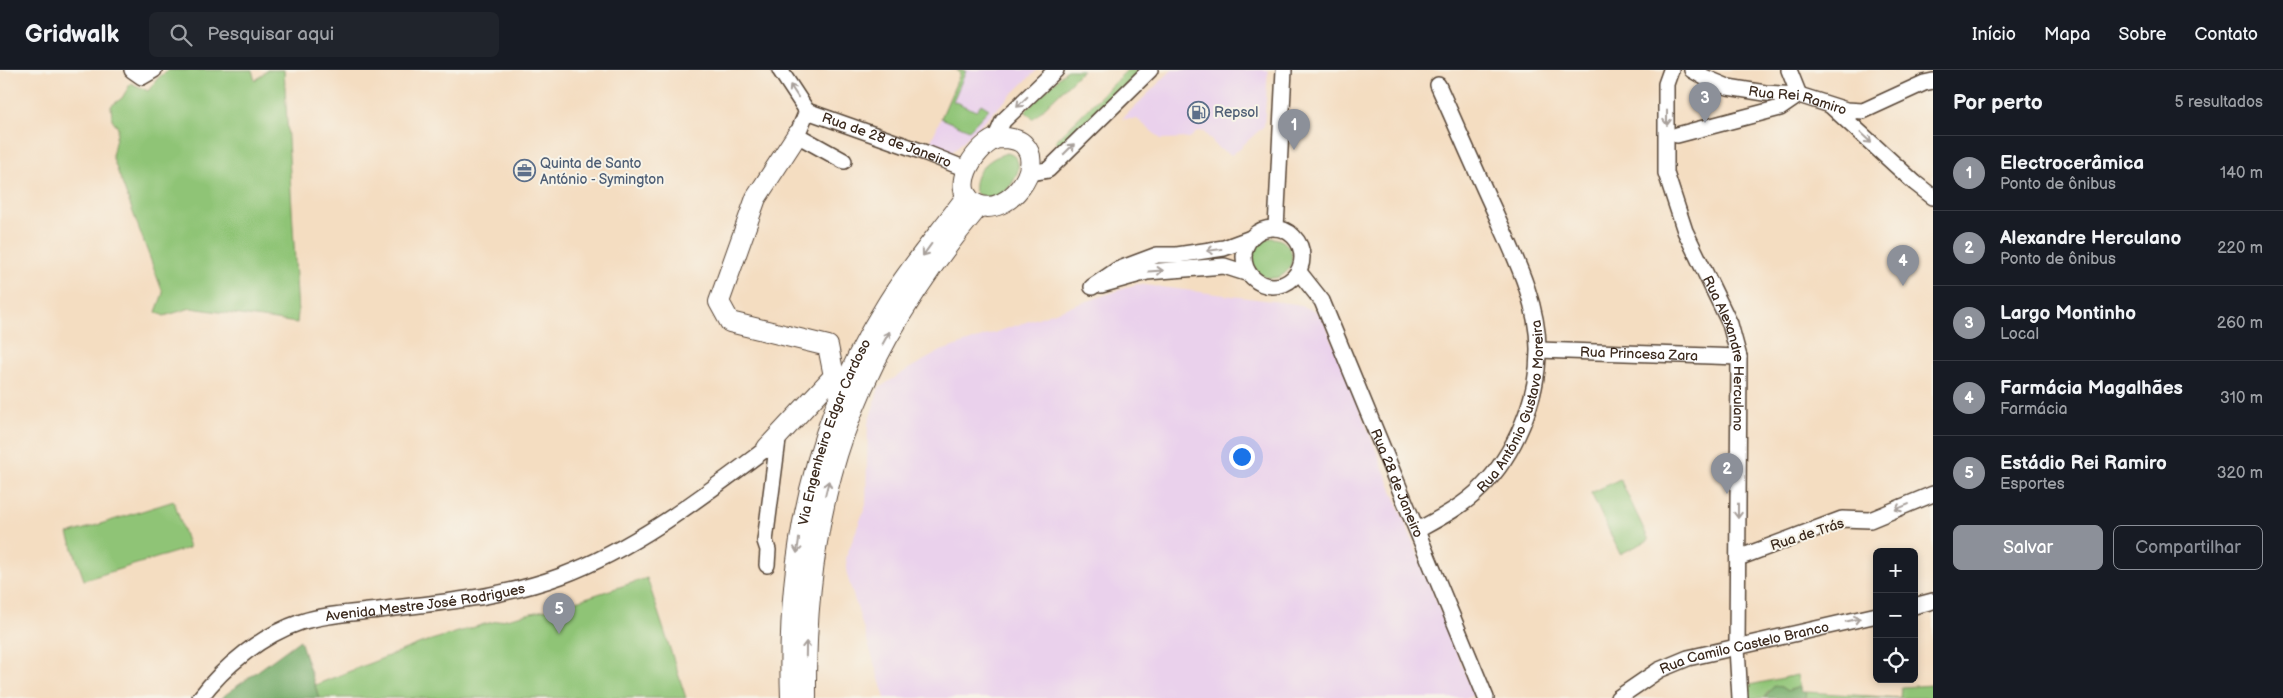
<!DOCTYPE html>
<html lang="pt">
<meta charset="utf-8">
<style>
body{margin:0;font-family:"Balsamiq Sans",sans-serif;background:#20242c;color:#f1f3f6}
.controls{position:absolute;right:15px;bottom:15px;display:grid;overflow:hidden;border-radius:8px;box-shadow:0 2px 8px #0003}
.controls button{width:45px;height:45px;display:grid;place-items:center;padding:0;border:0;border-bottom:1px solid #363941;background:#171b24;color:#f1f3f6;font:25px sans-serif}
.you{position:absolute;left:1241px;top:386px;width:18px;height:18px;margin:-12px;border:4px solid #fff;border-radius:50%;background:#1a73e8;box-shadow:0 0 0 8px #1a73e833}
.badge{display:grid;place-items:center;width:32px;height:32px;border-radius:50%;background:#8c9099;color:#fff;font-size:16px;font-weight:700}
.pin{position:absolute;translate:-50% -41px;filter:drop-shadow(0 1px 2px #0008)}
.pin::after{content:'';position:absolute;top:26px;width:18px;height:15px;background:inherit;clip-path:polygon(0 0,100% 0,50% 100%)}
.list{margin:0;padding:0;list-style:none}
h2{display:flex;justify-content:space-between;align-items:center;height:65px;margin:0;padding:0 20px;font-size:21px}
h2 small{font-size:16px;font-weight:400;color:#9ea1a6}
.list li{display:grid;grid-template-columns:32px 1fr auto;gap:15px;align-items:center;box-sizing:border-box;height:75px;padding:0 20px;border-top:1px solid #363941}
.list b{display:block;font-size:19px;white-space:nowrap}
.list p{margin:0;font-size:16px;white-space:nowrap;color:#9ea1a6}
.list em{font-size:16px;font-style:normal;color:#9ea1a6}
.actions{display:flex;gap:10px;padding:15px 20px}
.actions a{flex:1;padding:11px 0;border:1px solid #8c9099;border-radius:8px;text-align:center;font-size:18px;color:#8c9099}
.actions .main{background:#8c9099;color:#fff}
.icon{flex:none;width:28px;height:28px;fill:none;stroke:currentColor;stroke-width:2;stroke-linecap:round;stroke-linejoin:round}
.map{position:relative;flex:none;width:1933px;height:628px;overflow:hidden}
header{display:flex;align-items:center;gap:30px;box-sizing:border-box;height:70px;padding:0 25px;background:#171b24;border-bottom:1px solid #363941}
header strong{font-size:24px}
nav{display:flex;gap:28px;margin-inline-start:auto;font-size:18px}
.search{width:350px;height:45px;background:#20242c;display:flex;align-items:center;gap:12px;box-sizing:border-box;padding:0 18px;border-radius:8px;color:#9ea1a6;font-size:19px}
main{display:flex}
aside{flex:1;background:#171b24}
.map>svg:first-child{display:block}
.built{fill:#ead1ec}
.green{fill:#8fc476;stroke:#65774a}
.forest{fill:#73aa67;stroke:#576a42}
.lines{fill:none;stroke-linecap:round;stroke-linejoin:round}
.minor-casing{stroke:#574536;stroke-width:18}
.major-casing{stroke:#574536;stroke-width:22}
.minor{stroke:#fff;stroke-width:15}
.major{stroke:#fff;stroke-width:20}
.oneway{stroke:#a79f9a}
.labels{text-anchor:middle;stroke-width:4;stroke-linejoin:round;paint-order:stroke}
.street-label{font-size:14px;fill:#3b2a1e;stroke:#f7f3e8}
.service-label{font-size:14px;fill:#4e5e75;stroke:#f7f3e8;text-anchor:start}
</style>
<header>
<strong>Gridwalk</strong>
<div class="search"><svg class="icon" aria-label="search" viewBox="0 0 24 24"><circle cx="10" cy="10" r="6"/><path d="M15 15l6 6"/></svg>Pesquisar aqui</div>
<nav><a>Início</a><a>Mapa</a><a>Sobre</a><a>Contato</a></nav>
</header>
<main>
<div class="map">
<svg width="1933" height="628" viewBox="0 0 1933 628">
<rect width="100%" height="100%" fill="#f7f3e8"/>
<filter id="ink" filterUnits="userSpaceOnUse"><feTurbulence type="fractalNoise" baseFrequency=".02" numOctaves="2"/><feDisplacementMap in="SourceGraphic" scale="10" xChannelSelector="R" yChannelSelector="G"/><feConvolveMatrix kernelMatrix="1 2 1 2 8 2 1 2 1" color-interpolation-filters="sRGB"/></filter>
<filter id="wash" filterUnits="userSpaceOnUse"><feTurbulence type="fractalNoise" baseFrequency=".0096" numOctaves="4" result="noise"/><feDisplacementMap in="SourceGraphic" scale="20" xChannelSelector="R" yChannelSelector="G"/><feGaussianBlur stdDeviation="1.12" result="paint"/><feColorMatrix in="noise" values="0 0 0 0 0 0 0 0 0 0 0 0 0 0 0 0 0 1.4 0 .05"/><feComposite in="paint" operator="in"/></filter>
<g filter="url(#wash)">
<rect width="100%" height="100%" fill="#f4ddc1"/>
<path class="built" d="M 957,0 L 1037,0 L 949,85 L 928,78 L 960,4 Z
M 1172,0 L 1268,0 L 1264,56 L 1232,85 L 1219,79 L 1204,62 L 1198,61 L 1190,68 L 1161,69 L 1137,49 L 1122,49 Z
M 1137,214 L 1296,234 L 1318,242 L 1324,250 L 1474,625 L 1467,628 L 885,628 L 847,505 L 846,487 L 866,435 L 868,354 L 879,318 L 910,298 L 941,281 Z"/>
<path class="green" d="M 169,0 L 252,0 L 255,11 L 267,0 L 284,0 L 298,243 L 297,253 L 191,238 L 164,246 L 156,242 L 163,223 L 112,86 L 118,58 L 112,49 L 111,36 L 122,28 L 131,13 L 148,21 L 158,8 Z
M 957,0 L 966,1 L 953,31 L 976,41 L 981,34 L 989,39 L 969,60 L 941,48 L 960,4 Z
M 1067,0 L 1083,0 L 1033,49 L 1025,41 Z
M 1127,0 L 1141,0 L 1062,78 L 1055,71 Z
M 1007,83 C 1029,88 1014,116 1002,124 C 997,127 991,128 986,130 L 975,122 C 972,102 989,88 1007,83 Z
M1252 188a20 20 0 1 1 40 0a20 20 0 1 1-40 0Z
M 1620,409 L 1649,470 L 1620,484 L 1591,423 Z
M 174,431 L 189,478 L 84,510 L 68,464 Z
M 647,508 L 686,628 L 319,628 L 315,615 L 421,573 L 485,554 L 561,536 Z
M 1797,605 L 1800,617 L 1787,621 L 1781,617 L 1768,621 L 1764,628 L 1746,628 L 1745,616 Z
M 1933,615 L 1933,628 L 1805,628 L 1806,622 L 1900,628 L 1901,617 Z"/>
<path class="forest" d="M 300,570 L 319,628 L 221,628 Z
M 1774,616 L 1781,617 L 1787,621 L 1800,617 L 1801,622 L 1806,622 L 1805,628 L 1764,628 Z"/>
</g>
<g filter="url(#ink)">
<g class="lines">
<defs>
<g id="minor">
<path d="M 132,0 L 142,7 L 154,0"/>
<path id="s1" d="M 780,0 L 807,41 L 926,83 L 966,99"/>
<path id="s2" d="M 1671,0 L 1666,14 L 1666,103 L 1685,161 L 1730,254 L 1739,287 L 1737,578 L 1740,628"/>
<path id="s3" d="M 1692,0 L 1704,7 L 1728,17 L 1765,23 L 1799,25 L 1846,40 L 1863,41 L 1924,13 L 1933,11"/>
<path d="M 1789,0 L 1799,25"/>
<path d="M 1831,36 L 1915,113 L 1933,127"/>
<path d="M 807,41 L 797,65 L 844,91"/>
<path d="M 1677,65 L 1780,38 L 1799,25"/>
<path d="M 995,69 L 1003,51 L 1056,0"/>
<path d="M 1029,103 L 1048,100 L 1150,0"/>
<circle cx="1273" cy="187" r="29"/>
<path d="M 1276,158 L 1284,0"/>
<path id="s4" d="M 1299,202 L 1322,231 L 1486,628"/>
<path d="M 1101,215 L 1147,202 L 1224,196 L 1249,204"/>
<path d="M 1092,217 L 1117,200 L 1157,185 L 1177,185 L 1224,178 L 1251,168"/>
<path id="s5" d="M 1539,280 L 1739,287"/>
<path id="s6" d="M 1418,460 C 1440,448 1463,436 1481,418 C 1515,384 1538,329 1538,281 C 1539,233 1513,183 1494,140 C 1475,99 1457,57 1438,15"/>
<path d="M 1738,488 L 1842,449 L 1870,450 L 1933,424"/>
<path d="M 767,495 L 768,480 L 765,471 L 778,370"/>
<path d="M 1914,536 L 1933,531"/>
<path id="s7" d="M 200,628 C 224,596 262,565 301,552 C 326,544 354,543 379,540 C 441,532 502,528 561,506 C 639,477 708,422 775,372"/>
<path id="s8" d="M 1618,628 L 1659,600 L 1688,588 L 1877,545"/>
</g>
<g id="major">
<path d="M 1007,68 C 1013,69 1020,70 1024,75 C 1046,97 1007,147 978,135 C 946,122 974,78 995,69 C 998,68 1003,68 1007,68 Z"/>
<path d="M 767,378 L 834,306 L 828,276 L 730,252 L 719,232 L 756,128 L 797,65"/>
<path id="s9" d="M 791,628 C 786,490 812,355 886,236 C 909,198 940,163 967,126"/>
<path d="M 806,628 C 804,429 851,289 979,136"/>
</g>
</defs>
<use href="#minor" class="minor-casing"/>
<use href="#major" class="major-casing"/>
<use href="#minor" class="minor"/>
<use href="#major" class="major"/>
</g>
<defs><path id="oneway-shaft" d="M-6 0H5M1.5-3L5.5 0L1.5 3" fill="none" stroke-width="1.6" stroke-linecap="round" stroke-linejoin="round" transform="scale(1.25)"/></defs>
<g class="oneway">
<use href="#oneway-shaft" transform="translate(794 21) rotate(-123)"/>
<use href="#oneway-shaft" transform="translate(1022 32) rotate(136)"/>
<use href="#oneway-shaft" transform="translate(1667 48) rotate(90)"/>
<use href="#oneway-shaft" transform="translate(1866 68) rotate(43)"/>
<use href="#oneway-shaft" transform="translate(1069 79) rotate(-45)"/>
<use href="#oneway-shaft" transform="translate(927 180) rotate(126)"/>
<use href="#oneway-shaft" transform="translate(1214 180) rotate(172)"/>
<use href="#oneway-shaft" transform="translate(1156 201) rotate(-4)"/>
<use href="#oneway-shaft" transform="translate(886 268) rotate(-61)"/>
<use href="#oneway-shaft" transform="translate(827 418) rotate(-76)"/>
<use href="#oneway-shaft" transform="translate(1902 437) rotate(157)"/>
<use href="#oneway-shaft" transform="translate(1738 441) rotate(90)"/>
<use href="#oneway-shaft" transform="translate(798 476) rotate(98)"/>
<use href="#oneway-shaft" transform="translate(1853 550) rotate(-13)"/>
<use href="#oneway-shaft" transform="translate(806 579) rotate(-89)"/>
</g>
</g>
<defs>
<symbol id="fuel-ring" viewBox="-11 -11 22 22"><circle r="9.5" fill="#f7f3e8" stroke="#5c6f8a" stroke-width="1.5"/><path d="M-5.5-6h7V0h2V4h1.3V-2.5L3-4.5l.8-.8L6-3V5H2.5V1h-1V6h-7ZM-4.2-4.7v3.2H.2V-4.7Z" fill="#5c6f8a"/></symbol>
<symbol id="office-ring" viewBox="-11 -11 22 22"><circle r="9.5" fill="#f7f3e8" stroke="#5c6f8a" stroke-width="1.5"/><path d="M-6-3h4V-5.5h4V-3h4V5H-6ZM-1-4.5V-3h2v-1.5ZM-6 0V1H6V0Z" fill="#5c6f8a"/></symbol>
</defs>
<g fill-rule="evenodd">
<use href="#fuel-ring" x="1186" y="30" width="25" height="25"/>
<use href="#office-ring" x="512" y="88" width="25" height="25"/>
</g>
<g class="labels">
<g class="street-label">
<text dy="5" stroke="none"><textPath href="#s3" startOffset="111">Rua Rei Ramiro</textPath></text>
<text dy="5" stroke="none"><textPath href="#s1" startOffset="134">Rua de 28 de Janeiro</textPath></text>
<text dy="5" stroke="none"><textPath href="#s5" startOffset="100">Rua Princesa Zara</textPath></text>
<text dy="5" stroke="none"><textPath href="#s2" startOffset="296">Rua Alexandre Herculano</textPath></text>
<text dy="5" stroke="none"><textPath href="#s6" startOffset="166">Rua António Gustavo Moreira</textPath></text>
<text dy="5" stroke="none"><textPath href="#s9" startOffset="272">Via Engenheiro Edgar Cardoso</textPath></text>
<text dy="5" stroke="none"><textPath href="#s4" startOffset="234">Rua 28 de Janeiro</textPath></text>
<text transform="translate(1807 464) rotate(-18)" y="5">Rua de Trás</text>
<text dy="5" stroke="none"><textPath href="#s7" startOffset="254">Avenida Mestre José Rodrigues</textPath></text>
<text dy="5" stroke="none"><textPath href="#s8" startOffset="138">Rua Camilo Castelo Branco</textPath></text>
</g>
<g class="service-label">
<text x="1214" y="47">Repsol</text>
<text x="540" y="98">Quinta de Santo<tspan x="540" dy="16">António - Symington</tspan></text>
</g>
</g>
</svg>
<div class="controls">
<button>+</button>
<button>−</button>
<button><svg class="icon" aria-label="locate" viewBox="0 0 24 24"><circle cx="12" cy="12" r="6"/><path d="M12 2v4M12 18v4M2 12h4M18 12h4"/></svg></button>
</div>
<div class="you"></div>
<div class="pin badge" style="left:1294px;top:80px">1</div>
<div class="pin badge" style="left:1727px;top:424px">2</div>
<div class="pin badge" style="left:1705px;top:53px">3</div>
<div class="pin badge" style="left:1903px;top:216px">4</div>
<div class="pin badge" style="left:559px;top:564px">5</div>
</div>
<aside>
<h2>Por perto<small>5 resultados</small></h2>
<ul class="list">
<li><span class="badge">1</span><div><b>Electrocerâmica</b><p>Ponto de ônibus</p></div><em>140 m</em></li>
<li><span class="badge">2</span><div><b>Alexandre Herculano</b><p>Ponto de ônibus</p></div><em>220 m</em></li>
<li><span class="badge">3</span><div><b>Largo Montinho</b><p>Local</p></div><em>260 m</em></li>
<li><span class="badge">4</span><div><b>Farmácia Magalhães</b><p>Farmácia</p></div><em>310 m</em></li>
<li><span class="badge">5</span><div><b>Estádio Rei Ramiro</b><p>Esportes</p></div><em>320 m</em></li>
</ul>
<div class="actions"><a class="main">Salvar</a><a>Compartilhar</a></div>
</aside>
</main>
